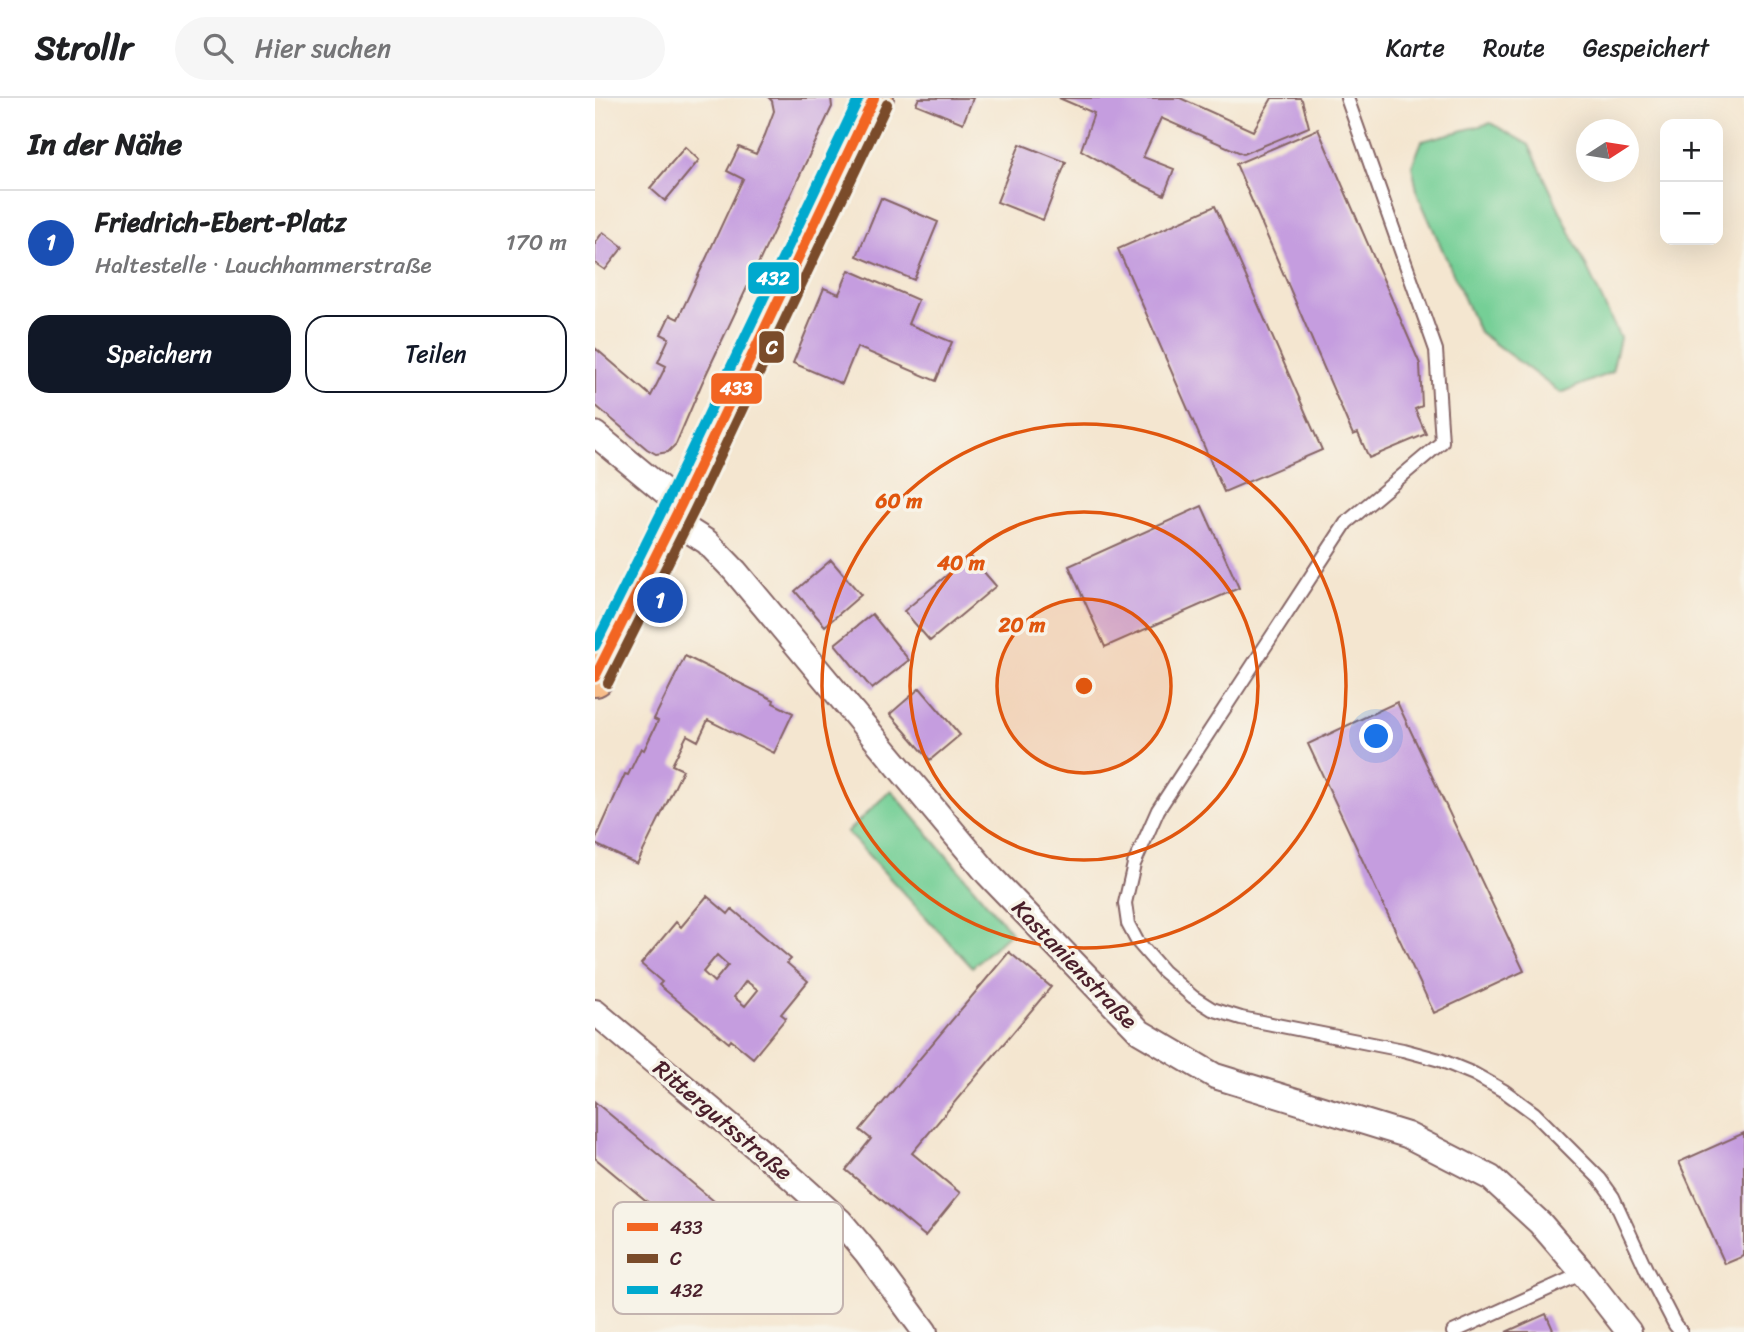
<!DOCTYPE html>
<html lang="de">
<meta charset="utf-8">
<style>
body{margin:0;font-family:Sriracha,sans-serif;background:#f6f6f6;color:#202124}
.controls{position:absolute;right:21px;top:21px;display:grid;overflow:hidden;border-radius:14px;box-shadow:0 7px 28px #0002}
.controls button{width:63px;height:63px;display:grid;place-items:center;padding:0;border:0;border-bottom:2px solid #e0e0e0;background:#fff;color:#202124;font:35px sans-serif}
.compass{position:absolute;left:981px;top:21px;width:63px;height:63px;border-radius:50%;background:#fff;box-shadow:0 7px 28px #0002;rotate:78deg}
.you{position:absolute;left:782px;top:639px;width:24px;height:24px;margin:-18px;border:5px solid #fff;border-radius:50%;background:#1a73e8;box-shadow:0 0 0 10px #1a73e833}
.badge{display:grid;place-items:center;width:46px;height:46px;border-radius:50%;background:#111827;color:#fff;font-size:23px;font-weight:700}
.pin{position:absolute;translate:-50% -50%;border:4px solid #fff;box-shadow:0 2px 7px #0006}
.list{margin:0;padding:0;list-style:none}
h2{display:flex;justify-content:space-between;align-items:center;height:91px;margin:0;padding:0 28px;font-size:30px}
h2 small{font-size:23px;font-weight:400;color:#757577}
.list li{display:grid;grid-template-columns:46px 1fr auto;gap:21px;align-items:center;box-sizing:border-box;height:105px;padding:0 28px;border-top:2px solid #e0e0e0}
.list b{display:block;font-size:26px;white-space:nowrap}
.list p{margin:0;font-size:23px;white-space:nowrap;color:#757577}
.list em{font-size:23px;font-style:normal;color:#757577}
.actions{display:flex;gap:14px;padding:21px 28px}
.actions a{flex:1;padding:16px 0;border:2px solid #111827;border-radius:21px;text-align:center;font-size:24px;color:#111827}
.actions .main{background:#111827;color:#fff}
.icon{flex:none;width:38px;height:38px;fill:none;stroke:currentColor;stroke-width:2;stroke-linecap:round;stroke-linejoin:round}
.map{position:relative;flex:none;width:1149px;height:1234px;overflow:hidden}
header{display:flex;align-items:center;gap:42px;box-sizing:border-box;height:98px;padding:0 35px;background:#fff;border-bottom:2px solid #e0e0e0}
header strong{font-size:33px}
nav{display:flex;gap:38px;margin-inline-start:auto;font-size:24px}
.search{width:490px;height:63px;background:#f6f6f6;display:flex;align-items:center;gap:18px;box-sizing:border-box;padding:0 24px;border-radius:38px;color:#757577;font-size:26px}
main{display:flex}
aside{flex:1;background:#fff}
.map>svg:first-child{display:block}
.green{fill:#75cf96;stroke:#607760;stroke-width:2}
.building{fill:#c59ddf;fill-rule:evenodd}
.lines{fill:none;stroke-linecap:round;stroke-linejoin:round}
.service-casing{stroke:#866565;stroke-width:16}
.minor-casing{stroke:#866565;stroke-width:28}
.primary-casing{stroke:#866565;stroke-width:42}
.service{stroke:#fff;stroke-width:12}
.minor{stroke:#fff;stroke-width:24}
.primary{stroke:#f8bd89;stroke-width:38}
.bus-1-casing{stroke:#f7f3e8;stroke-width:16}
.bus-2-casing{stroke:#f7f3e8;stroke-width:16}
.bus-3-casing{stroke:#f7f3e8;stroke-width:16}
.bus-1{stroke:#f26522;stroke-width:10}
.bus-2{stroke:#7a4b2a;stroke-width:10}
.bus-3{stroke:#00a9ce;stroke-width:10}
.ring{fill:none;stroke:#e0560e;stroke-width:3.5}
.labels{text-anchor:middle;stroke-width:7;stroke-linejoin:round;paint-order:stroke}
.street-label{font-size:23px;fill:#4a1f2b;stroke:#f7f3e8}
.key{fill:#f7f3e8;stroke:#c3b3af;stroke-width:2}
.key-label{font-size:19px;fill:#4a1f2b}
.centre{fill:#e0560e;stroke:#f7f3e8;stroke-width:3.5}
.ring-label{font-size:21px;text-anchor:middle;font-weight:bold;fill:#e0560e;stroke:#f7f3e8;stroke-width:7;stroke-linejoin:round;paint-order:stroke}
.line-badge{stroke:#f7f3e8;stroke-width:2.5}
.badge-label{font-size:19px;text-anchor:middle;font-weight:bold;fill:#fff}
</style>
<header>
<strong>Strollr</strong>
<div class="search"><svg class="icon" aria-label="search" viewBox="0 0 24 24"><circle cx="10" cy="10" r="6"/><path d="M15 15l6 6"/></svg>Hier suchen</div>
<nav><a>Karte</a><a>Route</a><a>Gespeichert</a></nav>
</header>
<main>
<aside>
<h2>In der Nähe<small></small></h2>
<ul class="list">
<li><span class="badge" style="background:#1a4fb4">1</span><div><b>Friedrich-Ebert-Platz</b><p>Haltestelle · Lauchhammerstraße</p></div><em>170 m</em></li>
</ul>
<div class="actions"><a class="main">Speichern</a><a>Teilen</a></div>
</aside>
<div class="map">
<svg width="1149" height="1234" viewBox="0 0 1149 1234">
<rect width="100%" height="100%" fill="#f7f3e8"/>
<filter id="ink" filterUnits="userSpaceOnUse"><feTurbulence type="fractalNoise" baseFrequency=".0143" numOctaves="2"/><feDisplacementMap in="SourceGraphic" scale="14" xChannelSelector="R" yChannelSelector="G"/><feConvolveMatrix kernelMatrix="1 2 1 2 8 2 1 2 1" color-interpolation-filters="sRGB"/></filter>
<filter id="wash" filterUnits="userSpaceOnUse"><feTurbulence type="fractalNoise" baseFrequency=".00686" numOctaves="4" result="noise"/><feDisplacementMap in="SourceGraphic" scale="28" xChannelSelector="R" yChannelSelector="G"/><feGaussianBlur stdDeviation="1.57" result="paint"/><feColorMatrix in="noise" values="0 0 0 0 0 0 0 0 0 0 0 0 0 0 0 0 0 1.4 0 .05"/><feComposite in="paint" operator="in"/></filter>
<g filter="url(#wash)">
<rect width="100%" height="100%" fill="#f4e6d0"/>
<path class="green" d="M 896,25 L 934,47 L 1025,240 L 1017,274 L 966,295 L 884,234 L 823,97 L 817,68 L 827,43 Z
M 296,692 L 416,834 L 377,869 L 252,734 Z"/>
<g id="blocks">
<path class="building" d="M 174,0 L 236,0 L 237,9 L 107,285 L 81,346 L 73,354 L 61,356 L 52,351 L 0,307 L 0,250 L 56,298 L 71,268 L 63,264 L 74,240 L 66,236 L 75,217 L 83,221 L 148,81 L 132,73 L 144,49 L 161,56 L 170,37 L 179,13 L 177,3 Z
M 324,0 L 378,0 L 368,25 L 321,6 Z
M 464,0 L 585,0 L 658,33 L 677,0 L 705,0 L 707,2 L 714,29 L 648,56 L 566,20 L 548,59 L 579,71 L 569,97 L 538,82 L 486,52 L 499,15 Z
M 723,31 L 825,266 L 827,308 L 820,311 L 831,336 L 774,360 L 763,335 L 758,337 L 641,66 Z
M 425,46 L 471,64 L 448,122 L 402,104 Z
M 90,49 L 104,62 L 70,103 L 55,90 Z
M 286,100 L 343,124 L 319,182 L 262,158 Z
M 620,108 L 727,352 L 629,394 L 523,151 Z
M 8,134 L 28,149 L 10,172 L 0,165 L 0,145 Z
M 254,172 L 323,202 L 313,226 L 357,244 L 341,283 L 262,249 L 247,286 L 198,265 L 229,190 L 244,196 Z
M 607,408 L 644,490 L 510,549 L 474,468 Z
M 375,458 L 401,488 L 335,543 L 309,513 Z
M 236,462 L 266,497 L 230,528 L 200,493 Z
M 277,516 L 314,562 L 277,591 L 240,546 Z
M 90,558 L 179,602 L 178,605 L 198,615 L 179,655 L 113,622 L 103,643 L 92,637 L 77,667 L 88,672 L 42,766 L 0,746 L 0,743 L 30,676 L 33,677 L 46,650 L 49,652 L 63,623 L 59,621 Z
M 325,590 L 365,637 L 335,662 L 295,616 Z
M 802,604 L 929,873 L 839,915 L 713,646 Z
M 112,798 L 133,816 L 137,811 L 196,861 L 192,865 L 213,883 L 186,916 L 191,920 L 158,960 L 136,942 L 134,945 L 100,917 L 64,887 L 67,884 L 46,866 L 81,824 L 86,829 ZM 122,857 L 133,867 L 119,884 L 108,874 ZM 151,883 L 163,892 L 150,908 L 139,899 Z
M 414,854 L 456,889 L 317,1055 L 365,1095 L 330,1138 L 251,1072 L 276,1041 L 265,1032 Z
M 0,1004 L 143,1123 L 115,1156 L 0,1060 Z
M 1149,1035 L 1149,1158 L 1130,1166 L 1084,1064 Z
M 951,1216 L 959,1234 L 911,1234 Z"/>
</g>
</g>
<g filter="url(#ink)">
<use href="#blocks" fill-opacity="0" stroke="#866565" stroke-width="2"/>
<g class="lines">
<defs>
<path id="service" d="M 752,0 L 841,252 L 847,344 L 751,425 L 563,712 L 539,766 L 530,805 L 533,826 L 542,843 L 568,873 L 598,899 L 617,911 L 646,920 L 808,952 L 845,962 L 879,976 L 909,993 L 939,1015 L 1005,1081 L 1018,1099 L 1052,1173 L 1080,1227 L 1086,1234
M 858,1234 L 988,1175"/>
<path id="minor" d="M 0,336 L 86,407
M 79,423 L 112,444 L 140,473 L 393,776 L 545,934 L 620,978 L 812,1037 L 896,1080 L 945,1125 L 988,1175 L 1034,1234
M 0,914 L 188,1072 L 245,1123 L 271,1154 L 330,1234"/>
<path id="primary" d="M 0,579 L 86,407 L 279,0"/>
</defs>
<use href="#service" class="service-casing"/>
<use href="#minor" class="minor-casing"/>
<use href="#primary" class="primary-casing"/>
<use href="#service" class="service"/>
<use href="#minor" class="minor"/>
<use href="#primary" class="primary"/>
<defs>
<path id="bus-1" d="M 0,579 L 86,407 L 279,0"/>
<path id="bus-2" d="M 13,585 L 99,413 L 292,6"/>
<path id="bus-3" d="M 0,548 L 73,401 L 264,0"/>
</defs>
<use href="#bus-1" class="bus-1-casing"/>
<use href="#bus-2" class="bus-2-casing"/>
<use href="#bus-3" class="bus-3-casing"/>
<use href="#bus-1" class="bus-1"/>
<use href="#bus-2" class="bus-2"/>
<use href="#bus-3" class="bus-3"/>
</g>
</g>
<circle cx="489" cy="588" r="87" fill="#e0560e" fill-opacity=".12"/>
<g class="ring">
<circle cx="489" cy="588" r="87"/>
<circle cx="489" cy="588" r="174"/>
<circle cx="489" cy="588" r="262"/>
</g>
<g class="labels">
<g class="street-label">
<text transform="translate(480 866) rotate(46)" y="8">Kastanienstraße</text>
<text transform="translate(128 1022) rotate(40)" y="8">Rittergutsstraße</text>
</g>
</g>
<rect x="18" y="1104" width="230" height="112" rx="10" class="key"/>
<rect x="32" y="1125" width="31" height="8" fill="#f26522"/>
<rect x="32" y="1156" width="31" height="9" fill="#7a4b2a"/>
<rect x="32" y="1188" width="31" height="8" fill="#00a9ce"/>
<g class="key-label">
<text x="75" y="1136">433</text>
<text x="75" y="1167">C</text>
<text x="75" y="1199">432</text>
</g>
<circle cx="489" cy="588" r="10" class="centre"/>
<g class="ring-label">
<text x="304" y="410">60 m</text>
<text x="366" y="472">40 m</text>
<text x="427" y="534">20 m</text>
</g>
<g class="line-badge">
<rect x="152" y="163" width="53" height="34" rx="7" fill="#00a9ce"/>
<rect x="163" y="232" width="27" height="34" rx="7" fill="#7a4b2a"/>
<rect x="115" y="274" width="53" height="33" rx="7" fill="#f26522"/>
</g>
<g class="badge-label">
<text x="178" y="187">432</text>
<text x="177" y="256">C</text>
<text x="141" y="297">433</text>
</g>
</svg>
<div class="controls">
<button>+</button>
<button>−</button>
</div>
<svg class="compass" viewBox="-18 -18 36 36"><path d="M0-13l5 13h-10z" fill="#e53935"/><path d="M0 13l5-13h-10z" fill="#757577"/></svg>
<div class="you"></div>
<div class="pin badge" style="left:65px;top:502px;background:#1a4fb4">1</div>
</div>
</main>
